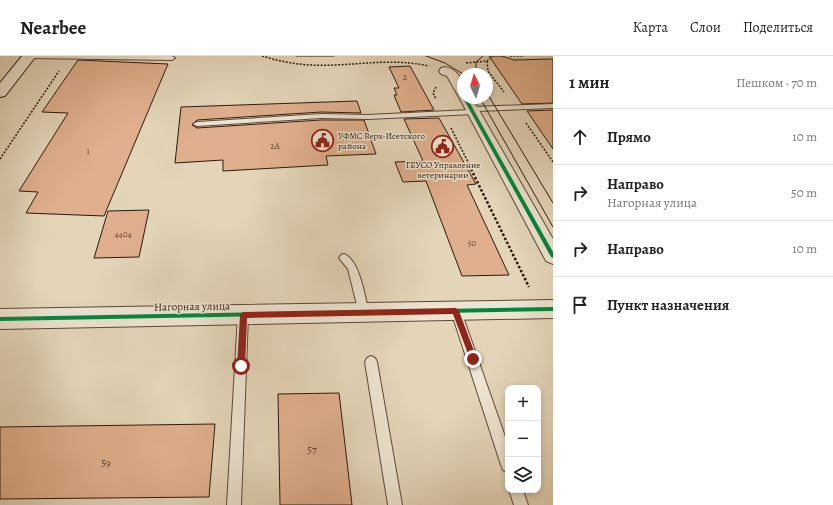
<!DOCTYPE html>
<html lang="ru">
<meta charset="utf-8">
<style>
body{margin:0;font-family:Alegreya,serif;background:#f6f6f6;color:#222}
.controls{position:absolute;right:12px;bottom:12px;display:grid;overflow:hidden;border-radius:8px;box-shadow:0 2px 6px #0003}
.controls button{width:36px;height:36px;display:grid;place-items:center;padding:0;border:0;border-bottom:1px solid #e0e0e0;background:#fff;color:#222;font:20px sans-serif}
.compass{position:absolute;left:457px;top:12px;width:36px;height:36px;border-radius:50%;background:#fff;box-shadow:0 2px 6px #0003;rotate:355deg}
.stop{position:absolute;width:12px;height:12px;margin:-9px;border:3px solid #8f2418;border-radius:50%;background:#fff}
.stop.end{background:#8f2418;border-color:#fff;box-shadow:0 1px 4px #0008}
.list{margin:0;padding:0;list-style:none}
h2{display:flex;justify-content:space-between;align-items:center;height:52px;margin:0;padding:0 16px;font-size:17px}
h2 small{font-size:13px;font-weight:400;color:#767676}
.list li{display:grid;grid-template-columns:26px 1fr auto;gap:12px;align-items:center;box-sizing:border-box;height:56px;padding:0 16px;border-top:1px solid #e0e0e0}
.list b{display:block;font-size:15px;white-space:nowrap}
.list p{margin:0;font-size:13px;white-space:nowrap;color:#767676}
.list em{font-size:13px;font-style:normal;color:#767676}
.icon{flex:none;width:22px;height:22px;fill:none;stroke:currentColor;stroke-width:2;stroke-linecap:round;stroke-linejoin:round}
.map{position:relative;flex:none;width:553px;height:449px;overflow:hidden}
header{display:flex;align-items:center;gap:24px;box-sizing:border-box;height:56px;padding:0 20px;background:#fff;border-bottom:1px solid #e0e0e0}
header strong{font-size:19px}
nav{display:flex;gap:22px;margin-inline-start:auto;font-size:14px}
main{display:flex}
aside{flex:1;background:#fff}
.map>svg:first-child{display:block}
.building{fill:#e0af8d;stroke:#2d180d}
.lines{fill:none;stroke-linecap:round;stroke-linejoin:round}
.lane-casing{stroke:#5b4738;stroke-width:2}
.street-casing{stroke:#5b4738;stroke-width:2}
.secondary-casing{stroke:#2d180d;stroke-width:2}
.path-far1{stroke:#2d180d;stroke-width:1.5;stroke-dasharray:2 1.5;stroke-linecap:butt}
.path{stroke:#2d180d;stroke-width:2.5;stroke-dasharray:2.5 2;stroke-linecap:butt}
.lane{fill:#ede4d2;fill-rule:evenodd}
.street{fill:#ede4d2;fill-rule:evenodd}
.secondary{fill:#ede4d2;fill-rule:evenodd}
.tram{stroke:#2d180d;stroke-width:1}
.cycleway-casing{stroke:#ede4d2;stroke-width:3}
.cycleway{fill:#00873e;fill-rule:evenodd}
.route{fill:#8f2418}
.labels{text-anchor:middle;stroke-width:3;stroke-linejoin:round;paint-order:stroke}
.number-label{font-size:9px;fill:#5a3e2d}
.far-poi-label{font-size:9px;fill:#2d180d;stroke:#ede4d2;text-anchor:start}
.street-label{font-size:11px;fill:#2d180d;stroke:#ede4d2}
.near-number-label{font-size:11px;fill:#5a3e2d}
</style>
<header>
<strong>Nearbee</strong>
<nav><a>Карта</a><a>Слои</a><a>Поделиться</a></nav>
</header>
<main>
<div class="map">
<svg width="553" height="449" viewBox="0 0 553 449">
<rect width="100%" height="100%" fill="#e4d5b9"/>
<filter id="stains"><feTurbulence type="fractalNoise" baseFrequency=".005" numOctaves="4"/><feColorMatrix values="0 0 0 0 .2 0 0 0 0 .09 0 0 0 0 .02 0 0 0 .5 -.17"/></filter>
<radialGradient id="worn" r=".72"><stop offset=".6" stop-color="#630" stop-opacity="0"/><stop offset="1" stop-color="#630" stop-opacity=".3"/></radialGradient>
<path class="building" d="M 489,0 L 502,0 L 514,4 L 553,3 L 553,47 L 522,48 Z
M 78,4 L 168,8 L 104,160 L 26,157 L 38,136 L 19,135 L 68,57 L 42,56 Z
M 410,10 L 434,54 L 401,56 L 394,39 L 397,39 L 394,32 L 399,32 L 389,11 Z
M 357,45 L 361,57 L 321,56 L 197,64 L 192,69 L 197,72 L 321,64 L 364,64 L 376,98 L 326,100 L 328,109 L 223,115 L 223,104 L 175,107 L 181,51 Z
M 553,54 L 553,93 L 527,55 Z
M 439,62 L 476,128 L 467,129 L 509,219 L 462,220 L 426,125 L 403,126 L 395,106 L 423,105 L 404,63 Z
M 149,154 L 139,201 L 94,202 L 108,155 Z
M 339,337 L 352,449 L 280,449 L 278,338 Z
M 215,368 L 209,441 L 0,443 L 0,371 Z"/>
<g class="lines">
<defs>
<path id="lane" d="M 26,0 L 172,0 L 175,2 L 172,4 L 29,2 Z
M 553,48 L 553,52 L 477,55 L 476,57 L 474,58 L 368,63 L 321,62 L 197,70 L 193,68 L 197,66 L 321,58 L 368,59 L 469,54 L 470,52 L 472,51 Z
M 344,198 C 360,204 365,242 369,257 L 368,260 L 364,262 L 360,260 L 359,257 L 348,213 L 339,202 L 341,199 Z
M 456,250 L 460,252 L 461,255 L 508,389 L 508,416 L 503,414 L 501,409 L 451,255 L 452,252 Z
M 243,254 L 247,256 L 248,259 L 241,449 L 227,449 L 238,259 L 239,256 Z
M 371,300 L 375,302 L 377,306 L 402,449 L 388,449 L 365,306 L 367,302 Z
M 509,434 L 523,434 L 528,449 L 514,449 Z"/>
<path id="street" d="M 445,11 C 462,15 463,27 463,42 L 472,42 L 553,183 L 553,208 L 546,205 L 459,41 L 447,20 L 441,18 L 439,15 L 441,12 Z
M 553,244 L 553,262 L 0,273 L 0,253 Z"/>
<path id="secondary" d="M 22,0 L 36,0 L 5,40 L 0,41 L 0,27 Z"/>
</defs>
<use href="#lane" class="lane-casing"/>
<use href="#street" class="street-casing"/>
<use href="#secondary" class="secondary-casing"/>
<path class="path-far1" d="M 262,0 C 278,5 294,8 310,9 C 352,11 387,1 429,10
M 510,0 L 524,0
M 487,5 L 488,15 L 504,36
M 466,7 L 487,5 L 493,0
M 436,31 L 433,37 L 436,43
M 526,67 L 553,106
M 451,72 L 470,110
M 0,103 L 59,15"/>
<path class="path" d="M 469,109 L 529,231"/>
<use href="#lane" class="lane"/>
<use href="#street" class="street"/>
<use href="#secondary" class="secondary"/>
<path class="tram" d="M 296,0 L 334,0
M 426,0 L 445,7 L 463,18
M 476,18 L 476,6 L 483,0
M 487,37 L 553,147
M 480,42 L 553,171"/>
<defs>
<path id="cycleway" d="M 463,42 L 467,42 L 553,196 L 553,202 L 551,201 Z
M 553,251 L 553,255 L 0,265 L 0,261 Z"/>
</defs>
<use href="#cycleway" class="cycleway-casing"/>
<use href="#cycleway" class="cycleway"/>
</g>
<path class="route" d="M 456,252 L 459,255 L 477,303 L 473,306 L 470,303 L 453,258 L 247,262 L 245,310 L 241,314 L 237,310 L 240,259 L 243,256 Z"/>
<defs>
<symbol id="civic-ring" viewBox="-11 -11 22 22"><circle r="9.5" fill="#ede4d2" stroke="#8f2418" stroke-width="1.5"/><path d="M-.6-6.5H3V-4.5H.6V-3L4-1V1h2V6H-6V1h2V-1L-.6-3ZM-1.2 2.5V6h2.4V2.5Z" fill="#8f2418"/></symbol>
</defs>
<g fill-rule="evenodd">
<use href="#civic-ring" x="310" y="72" width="25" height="25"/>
<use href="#civic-ring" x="430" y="78" width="25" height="25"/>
</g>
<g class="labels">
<g class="number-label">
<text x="405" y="24">2</text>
<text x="275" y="93">2А</text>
<text x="88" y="98">1</text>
<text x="123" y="181">4404</text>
<text x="472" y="190">50</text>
</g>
<g class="far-poi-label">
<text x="338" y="83">УФМС Верх-Исетского<tspan x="338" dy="10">района</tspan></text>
<text x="443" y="112" text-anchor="middle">ГБУСО Управление<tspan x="443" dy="10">ветеринарии</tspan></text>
</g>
<g class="street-label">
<text transform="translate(192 250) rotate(-1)" y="4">Нагорная улица</text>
</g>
<g class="near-number-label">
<text x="312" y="397">57</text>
<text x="106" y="410">59</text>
</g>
</g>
<rect width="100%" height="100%" filter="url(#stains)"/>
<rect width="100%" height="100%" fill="url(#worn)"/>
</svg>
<div class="controls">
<button>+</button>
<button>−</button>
<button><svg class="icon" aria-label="layers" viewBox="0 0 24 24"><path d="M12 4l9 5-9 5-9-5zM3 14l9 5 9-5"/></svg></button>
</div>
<svg class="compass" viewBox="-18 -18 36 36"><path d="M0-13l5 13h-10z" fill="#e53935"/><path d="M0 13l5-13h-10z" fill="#767676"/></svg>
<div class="stop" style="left:241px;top:310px"></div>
<div class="stop end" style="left:473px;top:303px"></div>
</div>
<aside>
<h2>1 мин<small>Пешком · 70 m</small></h2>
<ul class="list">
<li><svg class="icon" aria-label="ahead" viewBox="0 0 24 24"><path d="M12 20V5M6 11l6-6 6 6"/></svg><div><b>Прямо</b></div><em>10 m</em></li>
<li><svg class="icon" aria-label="right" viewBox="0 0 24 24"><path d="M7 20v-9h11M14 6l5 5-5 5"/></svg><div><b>Направо</b><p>Нагорная улица</p></div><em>50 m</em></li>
<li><svg class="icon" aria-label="right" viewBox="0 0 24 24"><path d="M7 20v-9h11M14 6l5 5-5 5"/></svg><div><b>Направо</b></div><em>10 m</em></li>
<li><svg class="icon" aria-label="arrive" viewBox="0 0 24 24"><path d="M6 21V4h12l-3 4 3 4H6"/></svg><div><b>Пункт назначения</b></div></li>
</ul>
</aside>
</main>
